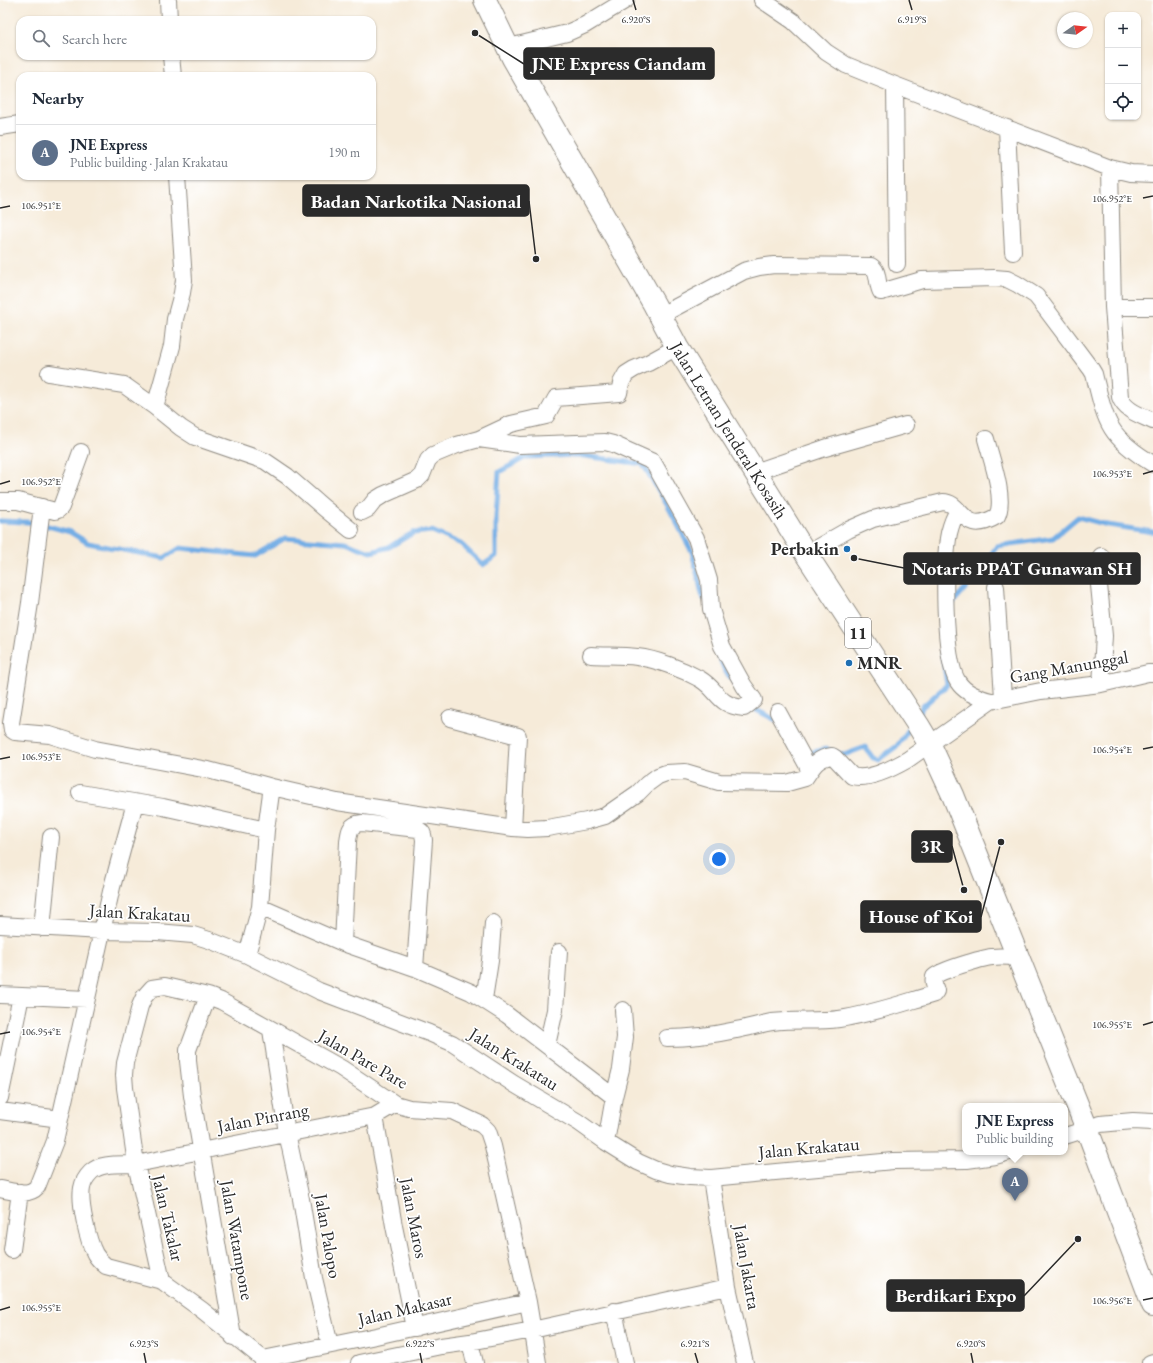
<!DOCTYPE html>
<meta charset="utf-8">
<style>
body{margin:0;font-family:"EB Garamond",serif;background:#f2f2f3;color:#1f2937}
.controls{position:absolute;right:12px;top:12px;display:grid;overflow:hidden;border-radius:8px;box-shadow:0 1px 3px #0004}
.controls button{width:36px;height:36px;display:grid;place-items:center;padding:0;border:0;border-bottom:1px solid #e0e1e3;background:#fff;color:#1f2937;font:20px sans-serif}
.compass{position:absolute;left:1057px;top:12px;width:36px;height:36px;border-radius:50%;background:#fff;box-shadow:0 1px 3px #0004;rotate:76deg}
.you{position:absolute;left:719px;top:859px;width:14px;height:14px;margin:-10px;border:3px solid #fff;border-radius:50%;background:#1a73e8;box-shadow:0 0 0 6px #1a73e833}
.badge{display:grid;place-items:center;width:26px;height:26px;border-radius:50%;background:#1f6fb2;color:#fff;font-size:13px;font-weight:700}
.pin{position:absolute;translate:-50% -33px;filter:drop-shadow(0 1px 2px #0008)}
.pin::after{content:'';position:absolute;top:21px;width:14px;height:12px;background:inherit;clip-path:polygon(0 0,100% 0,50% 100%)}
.popup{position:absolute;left:962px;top:1103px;width:106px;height:52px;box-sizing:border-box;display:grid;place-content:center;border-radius:8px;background:#fff;filter:drop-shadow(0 1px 3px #0005);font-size:13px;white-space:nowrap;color:#747a83}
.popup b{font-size:15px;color:#1f2937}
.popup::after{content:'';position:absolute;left:50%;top:100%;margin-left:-8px;border:8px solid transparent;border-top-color:#fff}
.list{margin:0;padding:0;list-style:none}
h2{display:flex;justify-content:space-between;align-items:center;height:52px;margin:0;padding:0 16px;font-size:17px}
h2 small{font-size:13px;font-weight:400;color:#747a83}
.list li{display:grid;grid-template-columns:26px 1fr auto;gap:12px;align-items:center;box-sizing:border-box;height:56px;padding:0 16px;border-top:1px solid #e0e1e3}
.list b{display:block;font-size:15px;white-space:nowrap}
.list p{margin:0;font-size:13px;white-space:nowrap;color:#747a83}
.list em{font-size:13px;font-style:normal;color:#747a83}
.icon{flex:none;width:22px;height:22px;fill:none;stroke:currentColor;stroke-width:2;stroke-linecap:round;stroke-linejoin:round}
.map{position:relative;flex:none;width:1153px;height:1363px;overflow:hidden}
.search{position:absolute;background:#fff;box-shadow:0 1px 3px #0004;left:16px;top:16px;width:360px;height:44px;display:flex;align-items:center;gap:10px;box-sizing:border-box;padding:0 14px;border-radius:12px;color:#747a83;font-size:15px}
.panel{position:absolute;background:#fff;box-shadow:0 1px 3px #0004;left:16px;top:72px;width:360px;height:108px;border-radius:12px}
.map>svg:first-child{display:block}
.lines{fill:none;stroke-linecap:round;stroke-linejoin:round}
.stream{stroke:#74aee5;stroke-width:5}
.minor-casing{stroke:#908b82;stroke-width:18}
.highway-casing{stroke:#908b82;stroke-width:24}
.minor{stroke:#fff;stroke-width:16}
.highway{stroke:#fff;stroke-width:22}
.ticks{fill:none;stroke:#2b2b2b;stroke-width:1.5}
.poi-dot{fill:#1f6fb2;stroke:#fff;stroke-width:1.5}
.labels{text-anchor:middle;stroke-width:3.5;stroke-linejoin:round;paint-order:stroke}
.shield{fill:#fff;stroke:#6b6b6b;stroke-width:1}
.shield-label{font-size:17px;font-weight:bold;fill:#2b2b2b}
.street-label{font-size:18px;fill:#2b2b2b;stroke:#fff}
.poi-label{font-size:18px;font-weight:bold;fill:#2b2b2b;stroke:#fff;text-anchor:end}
.ticks-label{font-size:10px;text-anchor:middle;fill:#2b2b2b;stroke:#fff;stroke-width:3.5;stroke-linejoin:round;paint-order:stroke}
.leader{fill:none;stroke:#2b2b2b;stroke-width:1.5}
.callout-dot{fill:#2b2b2b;stroke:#fff;stroke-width:1.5}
.callout{fill:#2b2b2b;stroke:#2b2b2b;stroke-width:1.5}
.callout-label{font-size:19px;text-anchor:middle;font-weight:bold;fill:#fff}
</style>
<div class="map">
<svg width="1153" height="1363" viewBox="0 0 1153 1363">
<rect width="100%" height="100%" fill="#fff"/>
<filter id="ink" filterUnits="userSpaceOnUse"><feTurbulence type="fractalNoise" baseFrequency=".025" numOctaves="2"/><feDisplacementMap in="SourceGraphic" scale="8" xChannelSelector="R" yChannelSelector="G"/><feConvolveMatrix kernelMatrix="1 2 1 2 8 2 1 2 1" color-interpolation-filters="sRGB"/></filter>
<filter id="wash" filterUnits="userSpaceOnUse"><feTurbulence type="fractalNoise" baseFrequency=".012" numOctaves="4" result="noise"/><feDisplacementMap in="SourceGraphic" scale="16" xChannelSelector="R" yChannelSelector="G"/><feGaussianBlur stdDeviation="0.9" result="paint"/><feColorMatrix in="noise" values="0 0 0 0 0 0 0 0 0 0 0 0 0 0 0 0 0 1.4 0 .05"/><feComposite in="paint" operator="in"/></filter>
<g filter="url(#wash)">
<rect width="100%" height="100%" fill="#f6ebd9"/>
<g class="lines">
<path class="stream" d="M 0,521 L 28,522 L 48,526 L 70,532 L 88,543 L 164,558 L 180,548 L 255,556 L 285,538 L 345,543 L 371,552 L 389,547 L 413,533 L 432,531 L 461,544 L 483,565 L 496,556 L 496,516 L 499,472 L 526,457 L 577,455 L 643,464 L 670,510 L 692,552 L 703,598
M 949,607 L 976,576 L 997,546 L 1053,538 L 1078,517 L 1108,525 L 1153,532
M 718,654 L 725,671 L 735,683
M 756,710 L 778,721
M 919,716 L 922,707 L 947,685 L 942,652
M 804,752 L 806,754 L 826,749 L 844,755 L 865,747 L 873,758 L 878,760 L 897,746 L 912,725"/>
</g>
</g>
<g filter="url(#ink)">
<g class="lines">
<defs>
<path id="minor" d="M 168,0 L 169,20
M 762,0 L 793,21 L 826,52 L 846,65 L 895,85 L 1110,168 L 1131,173 L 1153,174
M 509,47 L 567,33 L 585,25 L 626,0
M 171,56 L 173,76
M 895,85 L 897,264
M 0,127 L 20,124
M 1007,128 L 1013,252
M 1110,168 L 1113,307 L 1120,397 C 1125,411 1140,415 1153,421
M 1113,307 L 1153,307
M 661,315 L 744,271 L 759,267 L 774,265 L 871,266 C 880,271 876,284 881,292 L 922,280 L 994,278 L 1007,279 L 1017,284 L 1036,296 L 1043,305 L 1091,369 L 1094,374 C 1106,423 1108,437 1153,464
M 49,373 L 124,385 L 155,407 L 181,428 L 195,437 L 265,461 L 287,476 L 324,508 L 351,530
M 155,407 L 172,346 L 175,319 L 182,293 L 184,280 L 177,176
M 479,439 L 511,424 L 546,416 L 556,398 L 619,393 L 621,383 L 626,374 L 634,369 L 648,363 L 677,347
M 755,472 L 825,448 L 906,425
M 0,501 L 18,501 L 55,511 L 58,510 L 61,507 L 81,452
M 42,507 L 30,603 L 12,717 L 11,723 L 12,730 L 15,732 L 50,735 L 95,749 L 208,770 L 272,787 L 337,802 L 513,828 L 528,829 L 547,828 L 587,821 L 605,816 L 638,793 L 647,784 L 658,776 L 666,773 L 685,772 L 719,782 L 787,783 L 805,778 C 813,767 816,758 832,756 L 835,758 L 852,776 C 868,781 893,768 907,760 L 991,701 L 1041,691 L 1101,684 L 1148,673 L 1153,673
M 958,511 C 953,518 951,525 949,533 C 943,561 943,659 958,682 C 965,693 979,698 991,701
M 362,512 L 368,509 L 375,500 L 383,495 L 417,480 L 422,475 L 428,460 L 433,455 L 457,445 L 479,439 L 520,445 L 605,442 L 613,444 L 653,462 L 696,538 L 709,580 L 711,609 L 722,646 L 744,686 L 754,700 L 744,708 C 716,705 720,691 700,679 C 682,669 656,659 637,657 C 621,655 606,656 591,655
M 806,554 L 848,530 L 873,519 L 943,502 C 963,502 962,537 997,516 C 1006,499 991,458 986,439
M 1101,556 L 1099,585 L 1104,636 L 1101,684
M 996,587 L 1003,698
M 778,712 L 807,765 L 809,770
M 450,718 L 518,736 L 513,828
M 80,793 L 163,807 L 266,830
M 260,907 L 343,943 L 415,968 L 471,992 L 507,1015 L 614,1097
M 0,925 L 102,931 L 157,932 L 193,935 L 209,940 L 247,955 L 319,991 L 429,1033 L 452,1043 L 514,1084 L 578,1122 L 606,1142 L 638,1162 L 656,1170 L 670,1174 L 690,1177 L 711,1178 L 893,1161 L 967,1160 L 995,1156 L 1009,1152
M 42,928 L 51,837
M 343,943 L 348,842 C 349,831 350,824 362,823 L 418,829 C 423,832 423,834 424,840 L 415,968
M 247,955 L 260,907 L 266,830 L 271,793
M 0,995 L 87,999
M 208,996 L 188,1050 L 188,1061 L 192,1096 L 233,1337
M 484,999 L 490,961 L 493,923
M 271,1030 L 287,1133 L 301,1199 L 314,1278 L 330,1345
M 667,1038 C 691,1038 713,1035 736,1030 C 748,1028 760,1024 772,1022 C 795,1019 817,1022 839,1019 C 872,1014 903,1003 934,994 L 936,991 C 935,987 932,981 934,977 C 938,971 983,958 992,957 C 1000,956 1009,957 1017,957
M 547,1045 L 555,1010 L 559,952
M 0,1098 L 21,996
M 0,1111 L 60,1119
M 375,1116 L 394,1226 L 415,1328
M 1065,1136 L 1087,1129 L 1100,1124 L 1133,1121 L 1153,1122
M 606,1142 L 614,1097 L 621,1069 L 625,1037 L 623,1010
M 711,1178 L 728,1287 L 745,1363
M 0,1189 C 12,1191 28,1197 37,1187 L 55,1141 L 112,887 L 135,803
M 12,1250 L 20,1192
M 162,1281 L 136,1164 L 125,1088 L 124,1075 L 125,1063 L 140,1006 L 144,997 L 152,988 L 165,986 L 208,996 L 221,1001 L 341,1068 L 395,1104 L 409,1108 L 452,1111 L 482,1125 L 488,1131 L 493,1146 L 528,1302
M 614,1311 L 625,1363
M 470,1342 L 475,1363
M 263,1359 L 376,1336 L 528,1302 L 538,1363
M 263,1363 L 263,1359 L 202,1310 L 162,1281 L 106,1266 C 101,1262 98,1259 95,1254 C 88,1241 79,1203 82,1188 C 83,1182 87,1176 91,1172 C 101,1162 122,1165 136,1164 L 375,1116 L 395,1104
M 359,1363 L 441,1346 L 470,1342 L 532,1330 L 728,1287
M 1150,1363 L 1153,1362"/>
<g id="highway">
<path id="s1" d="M 485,0 L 513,58 L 654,304 L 677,347 L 806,554 L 918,725 L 930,745 L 953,795 L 1087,1129 L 1153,1305"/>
</g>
</defs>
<use href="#minor" class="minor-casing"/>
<use href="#highway" class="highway-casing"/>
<use href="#minor" class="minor"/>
<use href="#highway" class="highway"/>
</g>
</g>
<path class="ticks" d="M 633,0 L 636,10M 909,0 L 912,10M 1143,198 L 1153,196M 0,208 L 10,206M 1143,474 L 1153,471M 0,484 L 10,481M 1143,749 L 1153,747M 0,759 L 10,757M 1143,1025 L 1153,1022M 0,1034 L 10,1032M 1143,1300 L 1153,1298M 0,1310 L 10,1307M 144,1353 L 146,1363M 420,1353 L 422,1363M 695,1353 L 698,1363M 971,1353 L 973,1363"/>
<g class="poi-dot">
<circle cx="847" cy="549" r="4"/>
<circle cx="849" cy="663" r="4"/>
</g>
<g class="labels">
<rect class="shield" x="845" y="618" width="26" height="30" rx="3"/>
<g class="shield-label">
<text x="858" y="639">11</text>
</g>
<g class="street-label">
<text dy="6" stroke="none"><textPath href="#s1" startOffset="495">Jalan Letnan Jenderal Kosasih</textPath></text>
<text transform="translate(1069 667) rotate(-10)" y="6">Gang Manunggal</text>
<text transform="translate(140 913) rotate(3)" y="6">Jalan Krakatau</text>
<text transform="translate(363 1059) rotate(30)" y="6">Jalan Pare Pare</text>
<text transform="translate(514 1059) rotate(32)" y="6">Jalan Krakatau</text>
<text transform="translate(263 1118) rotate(-11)" y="6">Jalan Pinrang</text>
<text transform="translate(809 1148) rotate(-5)" y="6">Jalan Krakatau</text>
<text transform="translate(168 1218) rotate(77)" y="6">Jalan Takalar</text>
<text transform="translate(414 1218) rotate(79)" y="6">Jalan Maros</text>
<text transform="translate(328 1236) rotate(80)" y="6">Jalan Palopo</text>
<text transform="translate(237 1240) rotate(80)" y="6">Jalan Watampone</text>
<text transform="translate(747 1267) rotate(80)" y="6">Jalan Jakarta</text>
<text transform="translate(405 1309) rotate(-13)" y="6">Jalan Makasar</text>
</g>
<g class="poi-label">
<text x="839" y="555">Perbakin</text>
<text x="857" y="669" text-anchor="start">MNR</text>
</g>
</g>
<g class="ticks-label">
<text x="636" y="23">6.920°S</text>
<text x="912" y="23">6.919°S</text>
<text x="1112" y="202">106.952°E</text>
<text x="41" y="209">106.951°E</text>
<text x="1112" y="477">106.953°E</text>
<text x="41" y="485">106.952°E</text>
<text x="1112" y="753">106.954°E</text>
<text x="41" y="760">106.953°E</text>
<text x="1112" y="1028">106.955°E</text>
<text x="41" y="1035">106.954°E</text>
<text x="1112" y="1304">106.956°E</text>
<text x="41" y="1311">106.955°E</text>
<text x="144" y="1347">6.923°S</text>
<text x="420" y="1347">6.922°S</text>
<text x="695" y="1347">6.921°S</text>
<text x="971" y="1347">6.920°S</text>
</g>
<path class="leader" d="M475 33L524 64M536 259L529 201M854 558L904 568M964 890L952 846M1001 842L981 917M1078 1239L1024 1296"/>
<g class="callout-dot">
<circle cx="475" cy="33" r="4"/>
<circle cx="536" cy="259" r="4"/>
<circle cx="854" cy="558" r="4"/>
<circle cx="964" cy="890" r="4"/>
<circle cx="1001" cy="842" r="4"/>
<circle cx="1078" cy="1239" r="4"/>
</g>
<g class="callout">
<rect x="524" y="48" width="190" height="31" rx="4"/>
<rect x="303" y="185" width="226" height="31" rx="4"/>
<rect x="904" y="553" width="236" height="31" rx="4"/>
<rect x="912" y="831" width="40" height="31" rx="4"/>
<rect x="861" y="901" width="120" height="31" rx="4"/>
<rect x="887" y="1280" width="137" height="31" rx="4"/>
</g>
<g class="callout-label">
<text x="619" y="70">JNE Express Ciandam</text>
<text x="416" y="208">Badan Narkotika Nasional</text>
<text x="1022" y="575">Notaris PPAT Gunawan SH</text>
<text x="932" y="853">3R</text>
<text x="921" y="923">House of Koi</text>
<text x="956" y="1302">Berdikari Expo</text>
</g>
</svg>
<div class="controls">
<button>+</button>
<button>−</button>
<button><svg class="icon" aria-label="locate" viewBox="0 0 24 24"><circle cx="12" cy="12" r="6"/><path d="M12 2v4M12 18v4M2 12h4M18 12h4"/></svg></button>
</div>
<svg class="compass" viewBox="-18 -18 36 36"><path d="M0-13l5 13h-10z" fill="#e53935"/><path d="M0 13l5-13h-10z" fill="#747a83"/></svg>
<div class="you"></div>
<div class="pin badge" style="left:1015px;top:1201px;background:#5c6f8a">A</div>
<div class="popup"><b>JNE Express</b>Public building</div>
<div class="search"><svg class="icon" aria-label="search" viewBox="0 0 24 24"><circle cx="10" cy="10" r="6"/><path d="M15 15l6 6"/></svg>Search here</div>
<section class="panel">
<h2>Nearby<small></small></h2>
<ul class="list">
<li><span class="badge" style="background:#5c6f8a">A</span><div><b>JNE Express</b><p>Public building · Jalan Krakatau</p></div><em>190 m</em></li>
</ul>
</section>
</div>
